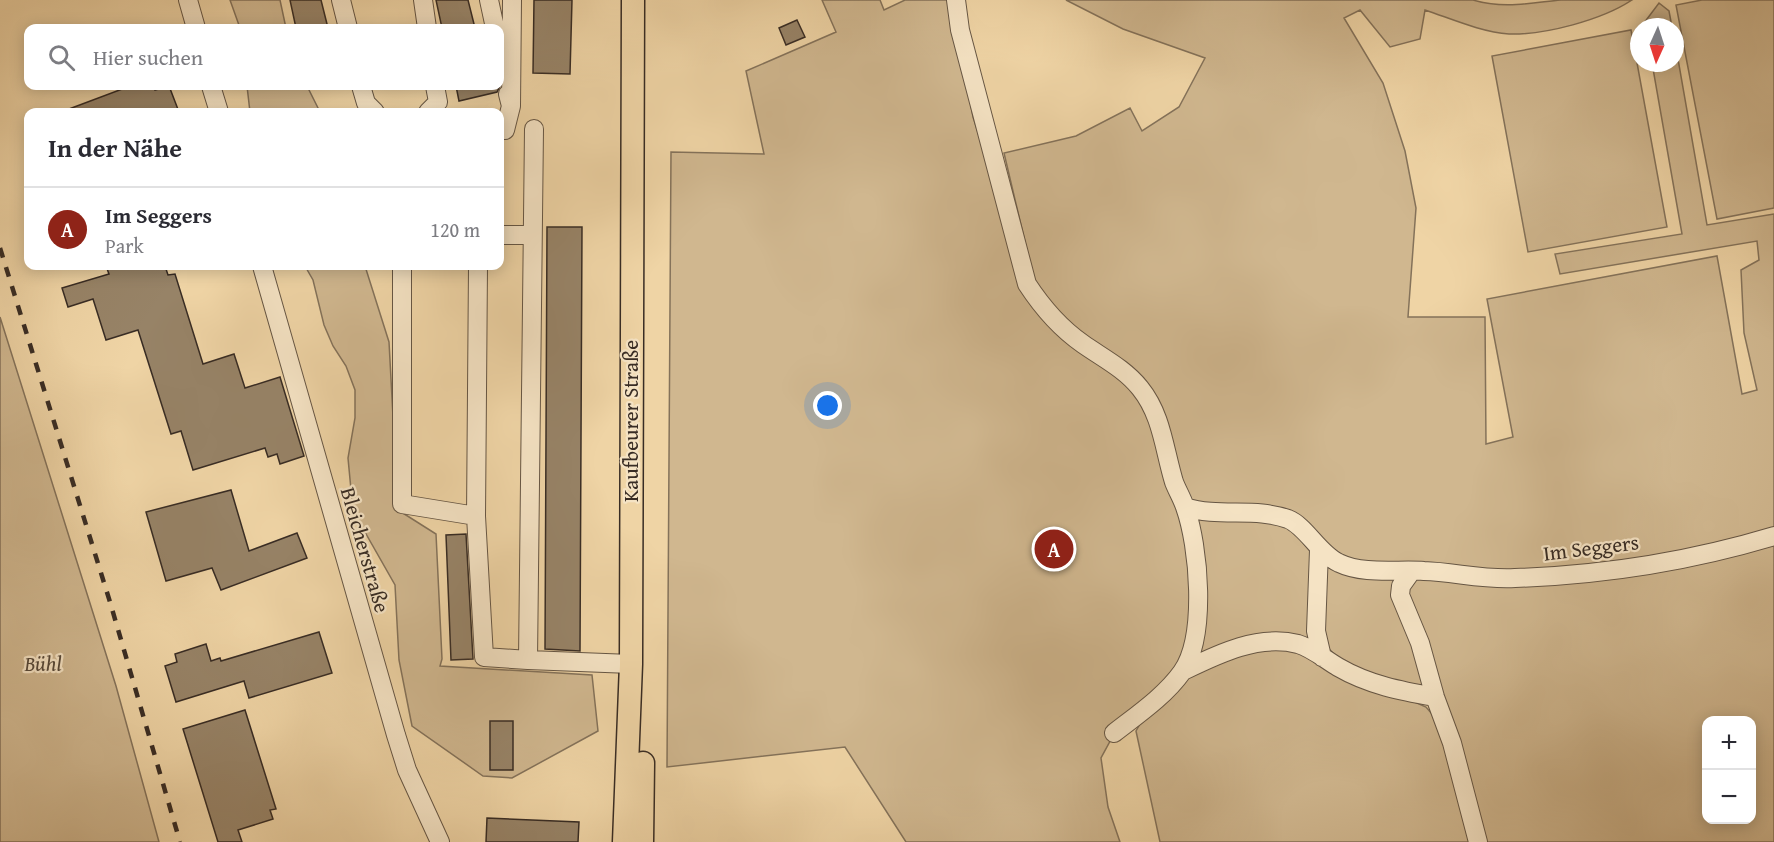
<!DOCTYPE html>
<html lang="de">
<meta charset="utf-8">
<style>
body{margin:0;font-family:"Gentium Book Plus",serif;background:#f2f2f3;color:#2b2b33}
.controls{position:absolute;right:18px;bottom:18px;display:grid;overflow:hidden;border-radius:12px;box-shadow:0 3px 15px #0003}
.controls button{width:54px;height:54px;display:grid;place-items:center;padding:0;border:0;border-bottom:2px solid #e1e1e2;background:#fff;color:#2b2b33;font:30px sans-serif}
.compass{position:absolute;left:1630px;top:18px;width:54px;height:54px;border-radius:50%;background:#fff;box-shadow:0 3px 15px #0003;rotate:183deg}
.you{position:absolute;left:828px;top:406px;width:21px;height:21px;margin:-15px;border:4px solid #fff;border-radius:50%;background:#1a73e8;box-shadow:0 0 0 9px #1a73e833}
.badge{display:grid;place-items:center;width:39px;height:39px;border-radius:50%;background:#8f2418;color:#fff;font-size:20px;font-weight:700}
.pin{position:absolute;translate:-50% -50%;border:3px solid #fff;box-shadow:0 2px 6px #0006}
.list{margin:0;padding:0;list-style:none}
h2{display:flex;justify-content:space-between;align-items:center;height:78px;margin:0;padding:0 24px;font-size:26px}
h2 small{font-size:20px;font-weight:400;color:#7c7c81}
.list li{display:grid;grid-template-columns:39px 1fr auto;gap:18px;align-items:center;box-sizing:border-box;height:84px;padding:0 24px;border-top:2px solid #e1e1e2}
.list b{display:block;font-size:22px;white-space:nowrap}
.list p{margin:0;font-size:20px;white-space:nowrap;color:#7c7c81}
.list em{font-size:20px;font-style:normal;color:#7c7c81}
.icon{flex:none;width:33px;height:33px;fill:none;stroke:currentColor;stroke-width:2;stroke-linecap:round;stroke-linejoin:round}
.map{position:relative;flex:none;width:1774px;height:842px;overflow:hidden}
.search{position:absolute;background:#fff;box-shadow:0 3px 15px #0003;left:24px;top:24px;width:480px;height:66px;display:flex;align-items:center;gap:15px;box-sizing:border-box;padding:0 21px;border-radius:12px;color:#7c7c81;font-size:22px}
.panel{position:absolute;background:#fff;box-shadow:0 3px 15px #0003;left:24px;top:108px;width:480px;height:162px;border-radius:12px}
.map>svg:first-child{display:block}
.green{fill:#d0b78f;stroke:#84725a;stroke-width:1.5;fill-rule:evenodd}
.building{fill:#978367;stroke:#382c24;stroke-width:1.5}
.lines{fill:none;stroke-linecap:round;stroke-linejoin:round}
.minor-casing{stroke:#665644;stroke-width:20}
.major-casing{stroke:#382c24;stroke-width:25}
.minor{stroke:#f5e3c4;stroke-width:18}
.major{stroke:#efd4a5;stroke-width:22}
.rail{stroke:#382c24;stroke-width:4.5;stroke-dasharray:10 10;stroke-linecap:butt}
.labels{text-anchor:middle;stroke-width:4.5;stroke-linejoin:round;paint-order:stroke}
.street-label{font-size:21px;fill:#382c24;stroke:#f5e3c4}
.park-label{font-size:21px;font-style:italic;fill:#564839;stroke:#f5e3c4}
</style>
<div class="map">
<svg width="1774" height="842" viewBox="0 0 1774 842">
<rect width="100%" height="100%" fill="#efd4a5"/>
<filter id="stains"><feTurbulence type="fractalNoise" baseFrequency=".00333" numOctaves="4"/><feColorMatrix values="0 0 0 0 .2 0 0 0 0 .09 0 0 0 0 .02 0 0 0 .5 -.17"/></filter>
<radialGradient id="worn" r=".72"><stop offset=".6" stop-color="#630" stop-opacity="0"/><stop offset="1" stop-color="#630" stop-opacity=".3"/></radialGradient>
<path class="green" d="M 230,0 L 280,0 L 286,28 L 240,28 Z
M 822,0 L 880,0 L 884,10 L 905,0 L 952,0 L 973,117 L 1010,232 L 1022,285 L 1139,391 L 1181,509 L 1194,582 L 1187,645 L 1173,672 L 1114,734 L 1101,758 L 1108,807 L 1120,842 L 906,842 L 845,747 L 667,767 L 671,152 L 764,154 L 746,71 L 836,32 Z
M 1066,0 L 1473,0 C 1503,9 1530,3 1561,0 C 1584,0 1608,0 1632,0 C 1602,20 1545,35 1509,34 C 1481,32 1452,19 1425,10 L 1420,39 L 1390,47 L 1360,10 L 1344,18 L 1383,83 L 1405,151 L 1416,208 L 1408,317 L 1485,317 L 1486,444 L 1513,437 L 1487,299 L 1717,256 L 1742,394 L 1757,390 L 1744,333 L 1741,270 L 1759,260 L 1757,241 L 1560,274 L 1555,254 L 1682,234 L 1652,63 L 1675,63 L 1675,42 L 1707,225 L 1774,214 L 1774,530 L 1742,540 L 1599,565 L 1513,572 L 1451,569 L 1418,562 L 1365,565 L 1341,558 L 1308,526 L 1189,502 L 1163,416 L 1046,299 L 1034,280 L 1004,153 L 1076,136 L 1130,108 L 1142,131 L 1179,107 L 1205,58 L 1123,29 Z
M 1702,0 L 1774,0 L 1774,208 L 1717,219 L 1676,5 Z
M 1659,3 L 1669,11 L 1672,27 L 1645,27 L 1644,23 Z
M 1631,30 L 1667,227 L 1528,252 L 1492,56 Z
M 247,86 L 307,86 L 320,112 L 250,112 Z
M 305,266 L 365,266 L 389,342 L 398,510 L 436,534 L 442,659 L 440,666 L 592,675 L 598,731 L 512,778 L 483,776 L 412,726 L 399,660 L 395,585 L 353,511 L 348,458 L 355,418 L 355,390 L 346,366 L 333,346 L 324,325 L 313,280 Z
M 0,317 L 116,686 L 159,842 L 0,842 Z
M 1238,517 L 1288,525 L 1310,551 L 1310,644 L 1198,659 L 1193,522 L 1199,518 Z
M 1774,542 L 1774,842 L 1485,842 L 1406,599 L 1412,581 L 1418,577 L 1450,581 ZM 1706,720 L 1752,720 L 1752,820 L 1706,820 Z
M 1328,566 L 1390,575 L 1395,581 L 1416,643 L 1424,686 L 1417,690 C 1391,681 1330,667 1323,637 C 1319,616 1323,589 1322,567 Z
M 1248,650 L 1298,650 L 1426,707 L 1438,721 L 1473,842 L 1160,842 L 1136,731 L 1144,717 L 1188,676 Z"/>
<path class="building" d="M 290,0 L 321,0 L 328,28 L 296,28 Z
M 436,0 L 468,0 L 475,28 L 442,28 Z
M 534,0 L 572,0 L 570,74 L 533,73 Z
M 797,20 L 805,37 L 786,45 L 779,28 Z
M 125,86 L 153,86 L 155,90 L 169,86 L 179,112 L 61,112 L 125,88 Z
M 456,86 L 500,86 L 497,92 L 459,101 Z
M 547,227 L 582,227 L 580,651 L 545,649 Z
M 106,266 L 165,266 L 168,275 L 175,274 L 203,364 L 234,354 L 245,388 L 280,377 L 304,456 L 280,464 L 277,454 L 268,457 L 265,448 L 193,470 L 181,431 L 171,434 L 138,330 L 106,340 L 93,299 L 68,307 L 62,288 L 109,274 Z
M 231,490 L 249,551 L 297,533 L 307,558 L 221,590 L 212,568 L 166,581 L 146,512 Z
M 466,534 L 473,659 L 451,660 L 446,535 Z
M 319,632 L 332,673 L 249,698 L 244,681 L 176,702 L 165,666 L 177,662 L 175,654 L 206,644 L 211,661 L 220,658 L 221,661 Z
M 245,710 L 276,809 L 270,810 L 273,819 L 238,830 L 242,842 L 218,842 L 183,729 Z
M 490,721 L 513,721 L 513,770 L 490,770 Z
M 487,818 L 579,822 L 578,842 L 486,842 Z"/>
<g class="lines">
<defs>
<path id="minor" d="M 188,0 L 196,28
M 341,0 L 348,28
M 423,0 L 427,28
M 489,0 L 495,28
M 956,0 L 960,30 L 1027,284 C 1042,307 1060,328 1083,344 C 1103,358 1125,369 1140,388 C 1162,415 1164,449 1174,482 C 1177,490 1182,498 1185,507 C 1199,546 1207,636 1182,672 C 1165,696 1137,715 1114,733
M 211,86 L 219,112
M 361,86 L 366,103 L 375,112
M 511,106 L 512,0
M 428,112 L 438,102 L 435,86
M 534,129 L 528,660 L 631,664
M 500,130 L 505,130 L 511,106 L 508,94
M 500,235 L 532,235
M 262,266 L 396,735 L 407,770 L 440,842
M 402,266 L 402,504 L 476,516 L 478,266
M 1185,507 C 1219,518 1255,507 1288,519 C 1306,526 1319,554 1339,563 C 1364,575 1398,569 1424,571 C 1454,572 1484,580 1515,578 C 1601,575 1691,561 1774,536
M 476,516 L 484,657 L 528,660
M 1319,550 L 1316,631 L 1322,657
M 1411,572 L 1401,586 L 1400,595 L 1420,643 L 1435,697 L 1452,743 L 1478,842
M 1183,671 C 1218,654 1258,634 1298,644 C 1312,648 1326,660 1338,667 C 1369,685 1401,691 1435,697"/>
<path id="major" d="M 624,842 L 631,664 L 633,0
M 642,842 L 643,763"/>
</defs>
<use href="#minor" class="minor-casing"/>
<use href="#major" class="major-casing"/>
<use href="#minor" class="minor"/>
<use href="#major" class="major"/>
<path class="rail" d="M 0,248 L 110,602 L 180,842"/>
</g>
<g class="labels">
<g class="street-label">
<text transform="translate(631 421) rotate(-90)" y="7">Kaufbeurer Straße</text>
<text transform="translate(1591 548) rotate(-7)" y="7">Im Seggers</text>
<text transform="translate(365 550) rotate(74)" y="7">Bleicherstraße</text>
</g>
<g class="park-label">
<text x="43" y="671">Bühl</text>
</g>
</g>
<rect width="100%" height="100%" filter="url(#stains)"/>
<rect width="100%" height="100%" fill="url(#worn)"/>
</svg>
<div class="controls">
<button>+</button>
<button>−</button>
</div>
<svg class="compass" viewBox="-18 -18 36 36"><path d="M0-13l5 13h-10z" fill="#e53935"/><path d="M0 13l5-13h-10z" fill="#7c7c81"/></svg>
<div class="you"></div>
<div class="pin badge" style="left:1054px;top:549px">A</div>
<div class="search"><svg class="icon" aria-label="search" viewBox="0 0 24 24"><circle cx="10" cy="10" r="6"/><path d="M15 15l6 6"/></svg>Hier suchen</div>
<section class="panel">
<h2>In der Nähe<small></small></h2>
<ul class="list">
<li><span class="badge">A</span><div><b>Im Seggers</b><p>Park</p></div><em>120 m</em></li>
</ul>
</section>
</div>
